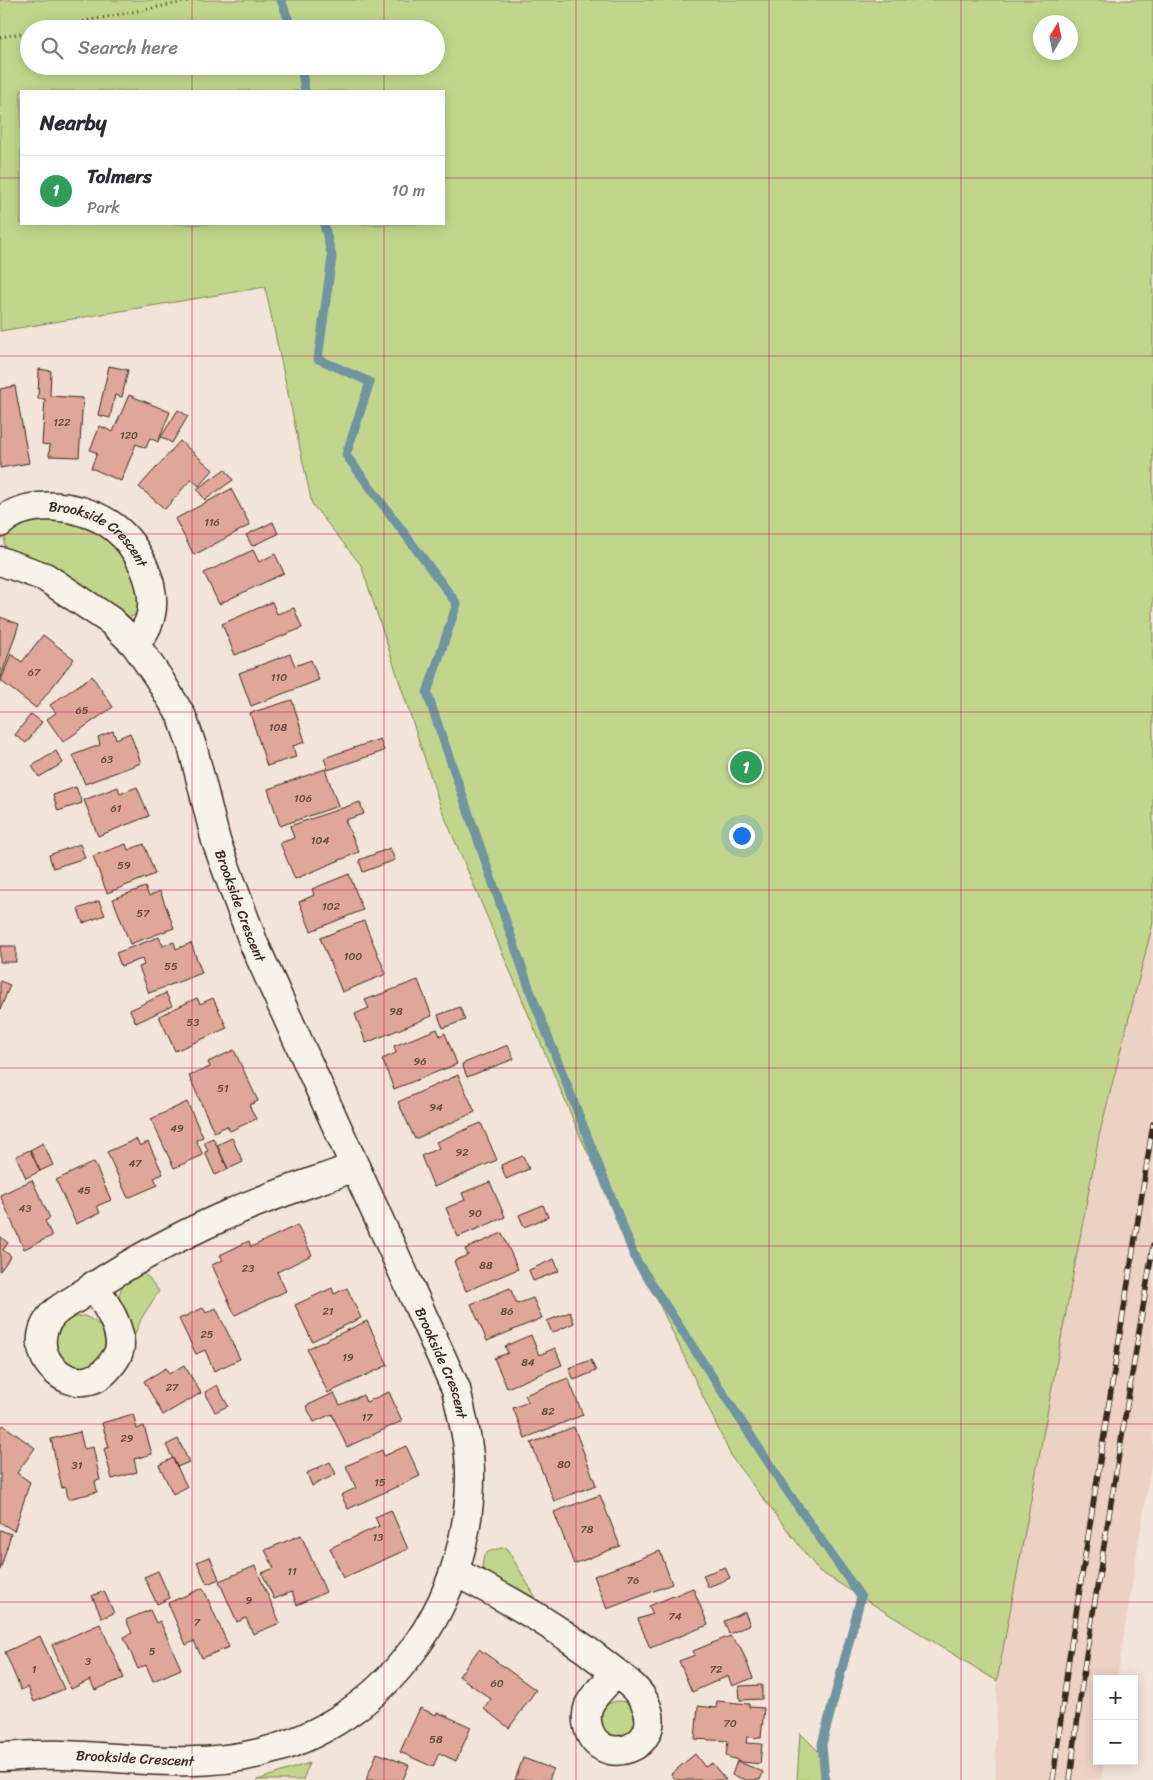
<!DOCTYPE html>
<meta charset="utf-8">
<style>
body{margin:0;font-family:Sriracha,sans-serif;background:#f7f7f7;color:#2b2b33}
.controls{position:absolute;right:15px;bottom:15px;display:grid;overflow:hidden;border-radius:0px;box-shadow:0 2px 12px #0003}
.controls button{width:45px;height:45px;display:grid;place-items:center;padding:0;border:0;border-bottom:1px solid #e1e1e2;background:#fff;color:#2b2b33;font:25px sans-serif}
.compass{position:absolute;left:1033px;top:15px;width:45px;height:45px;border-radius:50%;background:#fff;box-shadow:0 2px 12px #0003;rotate:10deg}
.you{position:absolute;left:741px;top:835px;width:18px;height:18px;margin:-12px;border:4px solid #fff;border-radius:50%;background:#1a73e8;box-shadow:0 0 0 8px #1a73e833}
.badge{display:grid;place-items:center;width:32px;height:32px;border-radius:50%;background:#1f6fb2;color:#fff;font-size:16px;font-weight:700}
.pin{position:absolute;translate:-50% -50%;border:2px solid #fff;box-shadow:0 1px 5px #0006}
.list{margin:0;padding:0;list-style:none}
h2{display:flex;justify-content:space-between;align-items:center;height:65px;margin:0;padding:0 20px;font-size:21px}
h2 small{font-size:16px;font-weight:400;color:#7c7c81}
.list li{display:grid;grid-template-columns:32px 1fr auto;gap:15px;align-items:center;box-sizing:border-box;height:70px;padding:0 20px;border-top:1px solid #e1e1e2}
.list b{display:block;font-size:19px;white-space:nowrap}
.list p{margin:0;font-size:16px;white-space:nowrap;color:#7c7c81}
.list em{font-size:16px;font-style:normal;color:#7c7c81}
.icon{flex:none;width:28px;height:28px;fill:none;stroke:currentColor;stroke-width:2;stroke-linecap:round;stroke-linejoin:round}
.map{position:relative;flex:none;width:1153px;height:1780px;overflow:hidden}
.search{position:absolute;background:#fff;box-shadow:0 2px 12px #0003;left:20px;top:20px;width:425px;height:55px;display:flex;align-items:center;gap:12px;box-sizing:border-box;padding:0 18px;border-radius:28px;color:#7c7c81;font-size:19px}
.panel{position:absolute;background:#fff;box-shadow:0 2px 12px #0003;left:20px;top:90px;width:425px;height:135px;border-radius:0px}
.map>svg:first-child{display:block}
.built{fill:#ecd1c5}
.green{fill:#c1d68c;stroke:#7e8055;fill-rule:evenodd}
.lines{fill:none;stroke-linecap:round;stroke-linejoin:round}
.stream{stroke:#7094a0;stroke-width:9}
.building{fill:#dfa699;stroke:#3b2a1e}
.minor-casing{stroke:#3b2a1e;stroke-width:31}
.path{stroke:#3b2a1e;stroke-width:3;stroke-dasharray:1 4;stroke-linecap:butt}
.minor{stroke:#f7f3e8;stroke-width:28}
.rail-casing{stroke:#3b2a1e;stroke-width:5.5}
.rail{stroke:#f7f3e8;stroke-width:4;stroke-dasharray:11;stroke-linecap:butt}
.grid{fill:none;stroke:#c2185b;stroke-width:1;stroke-opacity:0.55}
.labels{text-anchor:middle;stroke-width:4;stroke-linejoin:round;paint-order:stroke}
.number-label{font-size:11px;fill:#64493d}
.street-label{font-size:14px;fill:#3b2a1e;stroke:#f7f3e8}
</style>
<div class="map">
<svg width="1153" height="1780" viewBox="0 0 1153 1780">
<rect width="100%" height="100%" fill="#f2e4d8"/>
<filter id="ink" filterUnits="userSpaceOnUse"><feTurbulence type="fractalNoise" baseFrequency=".02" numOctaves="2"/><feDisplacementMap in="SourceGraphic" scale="10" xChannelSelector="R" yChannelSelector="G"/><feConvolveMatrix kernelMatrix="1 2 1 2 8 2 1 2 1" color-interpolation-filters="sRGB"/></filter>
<g filter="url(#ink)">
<path class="built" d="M 1153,923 L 1153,1451 L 1117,1679 L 1097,1679 L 1097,1761 L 1104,1761 L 1101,1780 L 995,1780 L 997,1681 L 1099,1136 Z"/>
<path class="green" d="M 0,0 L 1153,0 L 1153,923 L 1099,1136 L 997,1681 L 819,1571 L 732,1458 L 581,1138 L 441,808 L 361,565 L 312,504 L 265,287 L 0,331 ZM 1040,22 L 1070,22 L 1070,52 L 1040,52 ZM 29,29 L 436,29 L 436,66 L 29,66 ZM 444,91 L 444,224 L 21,224 L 21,91 Z
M 53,519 C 70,522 87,525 101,534 C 125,549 146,586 138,614 L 125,619 L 6,551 L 4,543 L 6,534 C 21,524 35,520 53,519 Z
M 139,1271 L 148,1277 L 159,1291 L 141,1319 L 133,1339 L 118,1298 L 123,1284 Z
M 84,1316 C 101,1322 104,1331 108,1347 L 88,1370 L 67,1367 L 54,1351 C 57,1329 59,1318 84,1316 Z
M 506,1547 L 536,1598 L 529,1601 L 485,1574 L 482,1567 L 484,1555 L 490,1551 Z
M600 1720a19 19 0 1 1 38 0a19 19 0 1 1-38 0Z
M 800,1733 L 825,1758 L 830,1780 L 797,1780 Z
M 309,1763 L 303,1780 L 257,1780 Z"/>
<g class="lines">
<path class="stream" d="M 281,0 L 292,29
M 301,66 L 305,91
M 324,224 L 332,257 L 318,359 L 370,382 L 346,455 L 457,604 L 427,693 L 532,996 L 636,1260 L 783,1485 L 861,1597 L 822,1744 L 825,1780"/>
</g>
<path class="building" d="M 109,366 L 128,370 L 122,397 L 115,395 L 110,418 L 98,415 Z
M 39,369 L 51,371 L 50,396 L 83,398 L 79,457 L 49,456 L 50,445 L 42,444 L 45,399 L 38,399 Z
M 15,386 L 29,463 L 0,468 L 0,389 Z
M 129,395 L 170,412 L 158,442 L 150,438 L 146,448 L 136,444 L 121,481 L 91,468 L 97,453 L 90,450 L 100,426 L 113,432 Z
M 178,410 L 188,416 L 172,443 L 161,437 Z
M 180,441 L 213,470 L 199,486 L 191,479 L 165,509 L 139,487 Z
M 225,469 L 233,480 L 205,500 L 197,489 Z
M 231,489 L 250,525 L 194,555 L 175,519 Z
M 273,522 L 278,534 L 252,546 L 246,535 Z
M 253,550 L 259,562 L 275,554 L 284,573 L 219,604 L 204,573 Z
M 272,602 L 277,614 L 294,608 L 302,628 L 235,655 L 222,624 Z
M 0,617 L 19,624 L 0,680 Z
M 43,635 L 74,659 L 36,708 L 1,681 L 11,654 L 22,662 Z
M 290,654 L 295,666 L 311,660 L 319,680 L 251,706 L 239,673 Z
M 92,676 L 113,707 L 63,742 L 47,719 L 56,713 L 50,705 Z
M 292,700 L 305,742 L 293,746 L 296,757 L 267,766 L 250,713 Z
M 31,714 L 42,722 L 26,743 L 15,735 Z
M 113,731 L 116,739 L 130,733 L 141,763 L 85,784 L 73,755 L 100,745 L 98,737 Z
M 380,739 L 384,751 L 328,770 L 324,758 Z
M 56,751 L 63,763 L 39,777 L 32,766 Z
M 325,769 L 338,806 L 280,826 L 268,789 Z
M 76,787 L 82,803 L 58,811 L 53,795 Z
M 118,787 L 120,794 L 137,787 L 149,816 L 98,836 L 84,800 Z
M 360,802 L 364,814 L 345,820 L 359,852 L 295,879 L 280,843 L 294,838 L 290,826 Z
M 80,844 L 85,858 L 53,868 L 49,855 Z
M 126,844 L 128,850 L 144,844 L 155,874 L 107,893 L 93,856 Z
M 390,848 L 395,860 L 363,872 L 359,860 Z
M 349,874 L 363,910 L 311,931 L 299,902 L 314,895 L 312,889 Z
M 145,887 L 149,896 L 160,891 L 174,928 L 130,944 L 113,899 Z
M 99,901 L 105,915 L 83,923 L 78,909 Z
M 364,921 L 386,974 L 342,992 L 320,938 Z
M 159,937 L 163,946 L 174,942 L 176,949 L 191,943 L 202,973 L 149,993 L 139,967 L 144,965 L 142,959 L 121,966 L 116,953 Z
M 0,946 L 16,946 L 16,962 L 0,962 Z
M 418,980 L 432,1016 L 366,1043 L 355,1014 L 369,1008 L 365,1000 Z
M 0,981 L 10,985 L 0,1010 Z
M 166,993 L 172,1006 L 136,1023 L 130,1010 Z
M 197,998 L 200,1004 L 213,998 L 227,1028 L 175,1051 L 159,1016 Z
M 460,1007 L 465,1020 L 443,1028 L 438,1015 Z
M 437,1029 L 440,1036 L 445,1033 L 457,1064 L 394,1089 L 382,1059 L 396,1053 L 394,1046 Z
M 508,1045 L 514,1059 L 467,1077 L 462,1064 Z
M 234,1050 L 258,1101 L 249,1105 L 256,1119 L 230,1131 L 227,1126 L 214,1132 L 189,1076 L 210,1067 L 208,1062 Z
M 458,1075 L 475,1112 L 415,1139 L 398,1102 Z
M 187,1102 L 203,1137 L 196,1140 L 203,1155 L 174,1168 L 151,1119 Z
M 481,1123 L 497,1160 L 434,1187 L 421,1156 L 439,1148 L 436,1142 Z
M 213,1138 L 228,1169 L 215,1175 L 205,1152 L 208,1151 L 204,1142 Z
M 232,1138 L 243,1162 L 228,1169 L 217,1145 Z
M 136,1139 L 140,1146 L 148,1142 L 163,1174 L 154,1178 L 158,1185 L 128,1198 L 107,1152 Z
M 43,1143 L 53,1165 L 40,1171 L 30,1150 Z
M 30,1150 L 40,1171 L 26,1178 L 16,1156 Z
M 523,1156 L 529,1169 L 506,1179 L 501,1165 Z
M 94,1162 L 111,1200 L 97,1206 L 100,1213 L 76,1224 L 56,1180 Z
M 32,1180 L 50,1218 L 45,1221 L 52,1236 L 24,1249 L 0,1195 Z
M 490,1182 L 505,1217 L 458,1237 L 446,1208 L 465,1200 L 462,1193 Z
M 543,1205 L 548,1217 L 524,1227 L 519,1215 Z
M 297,1225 L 312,1255 L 277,1272 L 286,1291 L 235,1315 L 212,1265 L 223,1260 L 220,1255 L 249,1241 L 251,1247 Z
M 502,1233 L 518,1269 L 466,1291 L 454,1261 L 468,1255 L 465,1249 Z
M 0,1236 L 8,1243 L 3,1250 L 11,1256 L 0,1271 Z
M 554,1259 L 559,1271 L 533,1281 L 529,1270 Z
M 332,1288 L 334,1294 L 347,1288 L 361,1318 L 312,1341 L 295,1305 Z
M 510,1288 L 517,1304 L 533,1298 L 542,1318 L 487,1341 L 471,1304 Z
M 203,1308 L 206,1313 L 216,1308 L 240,1359 L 214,1371 L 205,1350 L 196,1354 L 179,1319 Z
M 570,1312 L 574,1323 L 552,1333 L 547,1321 Z
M 367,1321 L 388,1365 L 328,1393 L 307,1349 Z
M 531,1335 L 539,1355 L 555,1348 L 562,1365 L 507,1388 L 494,1358 L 508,1353 L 505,1346 Z
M 591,1360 L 596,1371 L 574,1380 L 569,1368 Z
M 184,1365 L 201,1393 L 163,1415 L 144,1381 L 166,1368 L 169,1374 Z
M 568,1378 L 583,1415 L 525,1438 L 513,1408 L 528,1402 L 525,1395 Z
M 217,1385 L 228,1406 L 215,1412 L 205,1392 Z
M 389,1392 L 402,1421 L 347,1447 L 332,1414 L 314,1422 L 306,1406 L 334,1393 L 340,1405 L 363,1395 L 366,1402 Z
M 133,1414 L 137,1429 L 144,1426 L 152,1454 L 134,1459 L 137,1472 L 112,1479 L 104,1449 L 109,1447 L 102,1423 Z
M 3,1425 L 35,1448 L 17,1473 L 30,1482 L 14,1531 L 0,1522 L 0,1429 Z
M 574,1427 L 596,1485 L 554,1501 L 531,1443 Z
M 80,1432 L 84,1449 L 93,1447 L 100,1480 L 95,1481 L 97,1492 L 68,1499 L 66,1487 L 62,1488 L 51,1439 Z
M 178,1439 L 189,1462 L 177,1467 L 166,1445 Z
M 406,1446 L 420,1476 L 348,1509 L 341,1495 L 356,1488 L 346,1466 L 382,1450 L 384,1456 Z
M 173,1458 L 187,1487 L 173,1494 L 159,1465 Z
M 330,1462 L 336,1474 L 312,1486 L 307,1473 Z
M 600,1495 L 620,1546 L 574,1564 L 554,1512 Z
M 391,1510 L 408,1549 L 343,1578 L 330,1548 L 379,1526 L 375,1517 Z
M 0,1530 L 11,1534 L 0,1570 Z
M 301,1535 L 326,1592 L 297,1605 L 292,1592 L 274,1599 L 262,1573 L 274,1568 L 265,1550 Z
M 660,1551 L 672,1584 L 607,1609 L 594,1576 Z
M 210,1557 L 219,1579 L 207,1584 L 197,1562 Z
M 255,1566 L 280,1623 L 253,1634 L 246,1618 L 237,1622 L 219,1581 Z
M 725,1567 L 730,1578 L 708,1587 L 703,1575 Z
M 158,1571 L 170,1598 L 157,1604 L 144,1577 Z
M 203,1588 L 229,1647 L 202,1658 L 194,1641 L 186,1645 L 168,1603 Z
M 693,1588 L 708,1625 L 650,1648 L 638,1619 L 653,1614 L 649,1606 Z
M 104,1591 L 114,1613 L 102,1618 L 92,1596 Z
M 150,1610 L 156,1623 L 160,1621 L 181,1669 L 153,1681 L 146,1665 L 138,1669 L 124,1637 L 132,1633 L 126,1620 Z
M 745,1612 L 750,1625 L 729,1634 L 724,1621 Z
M 100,1624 L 124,1678 L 95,1690 L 90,1680 L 71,1689 L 52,1645 Z
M 40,1636 L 64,1689 L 34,1702 L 28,1687 L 21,1690 L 5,1652 Z
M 730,1636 L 741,1648 L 753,1678 L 732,1686 L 728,1676 L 692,1692 L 679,1661 L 695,1655 L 693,1651 Z
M 479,1649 L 536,1690 L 509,1728 L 484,1709 L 491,1699 L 459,1676 Z
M 762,1685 L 762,1699 L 740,1700 L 739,1686 Z
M 717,1701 L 749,1704 L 749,1707 L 764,1708 L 761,1738 L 747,1737 L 746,1743 L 762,1744 L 760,1764 L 743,1762 L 726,1756 L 728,1741 L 695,1739 L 698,1706 L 716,1708 Z
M 420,1708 L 436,1715 L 437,1712 L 471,1727 L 456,1761 L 439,1753 L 433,1767 L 400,1752 Z
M 377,1753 L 409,1765 L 403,1780 L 366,1780 Z
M 695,1754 L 705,1767 L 712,1763 L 726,1780 L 676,1780 L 671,1774 Z
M 523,1758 L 553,1769 L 549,1780 L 515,1780 Z
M 737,1761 L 763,1772 L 760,1780 L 746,1780 L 732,1775 Z"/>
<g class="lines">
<defs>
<g id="minor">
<path id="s1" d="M 0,523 C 29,496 86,505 115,528 C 138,546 157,585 151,614 C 149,626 142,635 135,644"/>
<path id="s2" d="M 0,561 L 45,577 L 111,621 L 135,644 L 158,677 L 182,717 L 193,749 L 216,841 L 254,944 L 456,1389 C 462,1417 470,1445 470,1474 C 471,1603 386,1723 259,1753 C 194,1769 129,1757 64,1755 C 43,1754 21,1756 0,1757"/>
<path d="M 94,1285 C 104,1302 120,1324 120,1344 C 120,1353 115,1360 109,1367 C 76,1407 17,1354 53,1314 C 59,1308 68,1303 75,1299 C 124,1265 176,1237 231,1213 C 271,1195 314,1182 355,1167"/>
<path d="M 455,1572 C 509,1599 559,1628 606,1665 C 620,1676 640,1689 646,1705 C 665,1749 599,1770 588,1727 C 586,1719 586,1713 589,1705 C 595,1693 607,1683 616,1673"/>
</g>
</defs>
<use href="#minor" class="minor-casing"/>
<path class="path" d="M 44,29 L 194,0
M 0,37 L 29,32"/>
<use href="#minor" class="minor"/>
<defs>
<path id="rail" d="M 1053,1780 L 1068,1664 L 1153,1124
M 1070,1780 L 1084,1668 L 1153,1246"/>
</defs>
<use href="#rail" class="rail-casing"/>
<use href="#rail" class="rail"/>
</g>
</g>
<path class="grid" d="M 192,0 L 192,29M 384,0 L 384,29M 576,0 L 576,1780M 769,0 L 769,1780M 961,0 L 961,1780M 192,66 L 192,91M 384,66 L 384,91M 0,178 L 21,178M 444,178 L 1153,178M 192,224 L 192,1780M 384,224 L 384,1780M 0,356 L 1153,356M 0,534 L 1153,534M 0,712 L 1153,712M 0,890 L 1153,890M 0,1068 L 1153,1068M 0,1246 L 1153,1246M 0,1424 L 1153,1424M 0,1602 L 1153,1602"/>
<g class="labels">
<g class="number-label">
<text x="62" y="426">122</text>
<text x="129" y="439">120</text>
<text x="212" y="526">116</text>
<text x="34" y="676">67</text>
<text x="279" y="681">110</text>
<text x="82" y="714">65</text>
<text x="278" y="731">108</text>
<text x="107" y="763">63</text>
<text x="303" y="802">106</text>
<text x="116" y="812">61</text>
<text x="320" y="844">104</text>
<text x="124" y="869">59</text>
<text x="331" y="910">102</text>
<text x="143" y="917">57</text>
<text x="353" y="960">100</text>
<text x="171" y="970">55</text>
<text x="396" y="1015">98</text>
<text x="193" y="1026">53</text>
<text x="420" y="1065">96</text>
<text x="223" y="1092">51</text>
<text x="436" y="1111">94</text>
<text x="177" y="1132">49</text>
<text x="462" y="1156">92</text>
<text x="135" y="1167">47</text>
<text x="84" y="1194">45</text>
<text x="25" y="1212">43</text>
<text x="475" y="1217">90</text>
<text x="486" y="1269">88</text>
<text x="248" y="1272">23</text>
<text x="328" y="1315">21</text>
<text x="507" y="1315">86</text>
<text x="207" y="1338">25</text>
<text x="348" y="1361">19</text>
<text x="528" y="1366">84</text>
<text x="172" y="1391">27</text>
<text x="548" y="1415">82</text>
<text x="367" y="1421">17</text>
<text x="127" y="1442">29</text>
<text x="564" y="1468">80</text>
<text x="77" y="1469">31</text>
<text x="380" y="1486">15</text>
<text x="587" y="1533">78</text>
<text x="378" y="1541">13</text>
<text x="292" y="1575">11</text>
<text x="633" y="1584">76</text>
<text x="249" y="1604">9</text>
<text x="675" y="1620">74</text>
<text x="197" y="1626">7</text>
<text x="152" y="1655">5</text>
<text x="88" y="1665">3</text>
<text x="34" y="1673">1</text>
<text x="716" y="1673">72</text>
<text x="497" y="1687">60</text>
<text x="730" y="1727">70</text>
<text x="436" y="1743">58</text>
</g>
<g class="street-label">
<text dy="5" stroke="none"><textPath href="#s1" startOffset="112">Brookside Crescent</textPath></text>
<text dy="5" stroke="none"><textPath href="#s2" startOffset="445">Brookside Crescent</textPath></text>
<text dy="5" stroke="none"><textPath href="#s2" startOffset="945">Brookside Crescent</textPath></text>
<text transform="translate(135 1758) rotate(3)" y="5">Brookside Crescent</text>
</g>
</g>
</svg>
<div class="controls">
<button>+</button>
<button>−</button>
</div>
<svg class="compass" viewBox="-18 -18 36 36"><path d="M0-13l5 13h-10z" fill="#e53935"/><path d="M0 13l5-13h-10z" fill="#7c7c81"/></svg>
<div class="you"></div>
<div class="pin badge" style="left:746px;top:767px;background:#2e9e5b">1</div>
<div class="search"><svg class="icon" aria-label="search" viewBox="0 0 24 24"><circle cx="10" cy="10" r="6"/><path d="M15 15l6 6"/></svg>Search here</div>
<section class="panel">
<h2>Nearby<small></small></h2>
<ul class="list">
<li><span class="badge" style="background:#2e9e5b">1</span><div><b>Tolmers</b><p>Park</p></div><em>10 m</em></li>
</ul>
</section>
</div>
